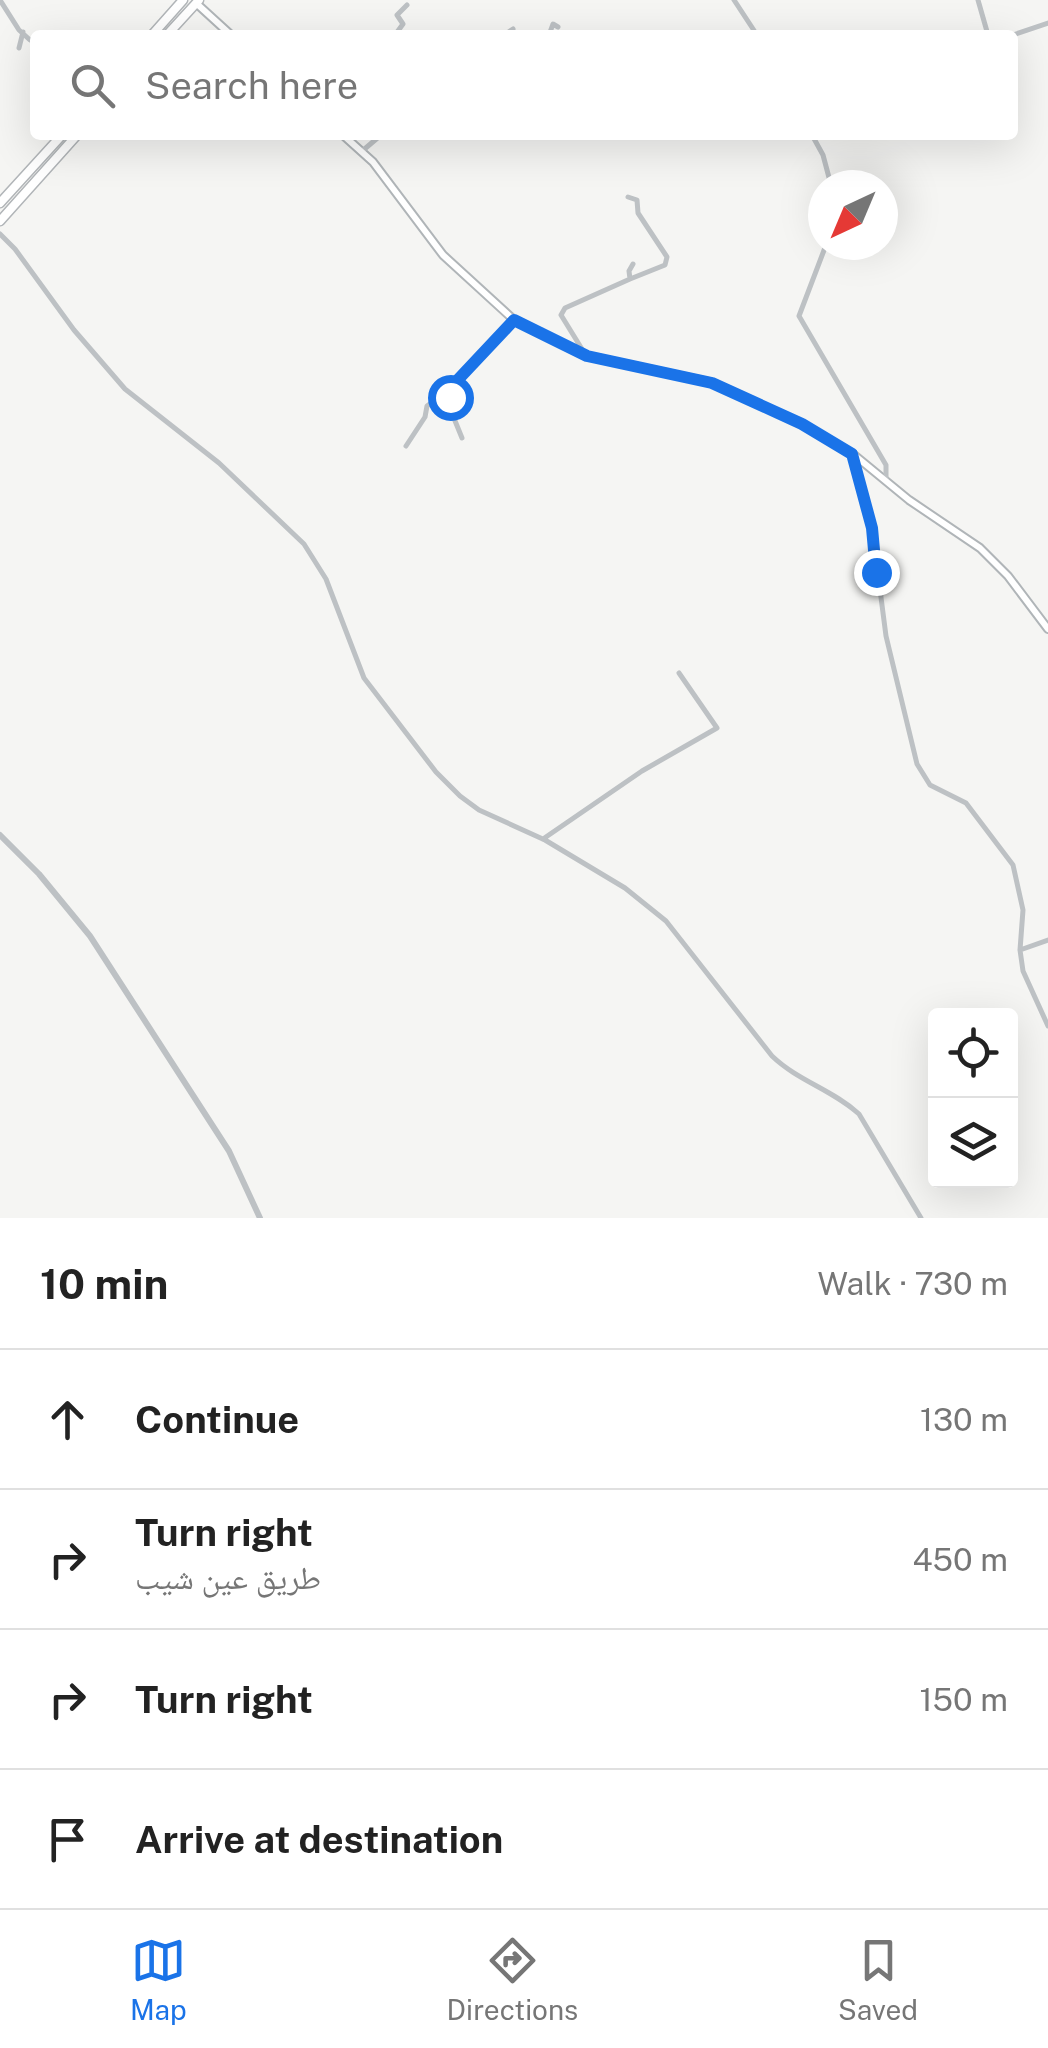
<!DOCTYPE html>
<meta charset="utf-8">
<style>
body{margin:0;font-family:"Public Sans","Noto Naskh Arabic",sans-serif;background:#f6f6f6;color:#222}
.controls{position:absolute;right:30px;bottom:30px;display:grid;overflow:hidden;border-radius:10px;box-shadow:0 10px 40px #0002}
.controls button{width:90px;height:90px;display:grid;place-items:center;padding:0;border:0;border-bottom:2px solid #e0e0e0;background:#fff;color:#222;font:50px sans-serif}
.compass{position:absolute;left:808px;top:170px;width:90px;height:90px;border-radius:50%;background:#fff;box-shadow:0 10px 40px #0002;rotate:224deg}
.stop{position:absolute;width:30px;height:30px;margin:-22px;border:8px solid #1a73e8;border-radius:50%;background:#fff}
.stop.end{background:#1a73e8;border-color:#fff;box-shadow:0 2px 10px #0008}
.list{margin:0;padding:0;list-style:none}
h2{display:flex;justify-content:space-between;align-items:center;height:130px;margin:0;padding:0 40px;font-size:42px}
h2 small{font-size:32px;font-weight:400;color:#767676}
.list li{display:grid;grid-template-columns:65px 1fr auto;gap:30px;align-items:center;box-sizing:border-box;height:140px;padding:0 40px;border-top:2px solid #e0e0e0}
.list b{display:block;font-size:38px;white-space:nowrap}
.list p{margin:0;font-size:32px;white-space:nowrap;color:#767676}
.list em{font-size:32px;font-style:normal;color:#767676}
.icon{flex:none;width:55px;height:55px;fill:none;stroke:currentColor;stroke-width:2;stroke-linecap:round;stroke-linejoin:round}
.map{position:relative;flex:none;width:1048px;height:1218px;overflow:hidden}
.search{position:absolute;background:#fff;box-shadow:0 10px 40px #0002;left:30px;right:30px;top:30px;height:110px;display:flex;align-items:center;gap:25px;box-sizing:border-box;padding:0 35px;border-radius:10px;color:#767676;font-size:38px}
.sheet{height:690px;background:#fff}
nav{display:flex;justify-content:space-around;align-items:center;box-sizing:border-box;height:140px;border-top:2px solid #e0e0e0;background:#fff;font-size:28px;color:#767676}
nav a{display:grid;justify-items:center;gap:5px}
nav .on{color:#1a73e8}
.map>svg:first-child{display:block}
.lines{fill:none;stroke-linecap:round;stroke-linejoin:round}
.secondary-casing{stroke:#b0b5b8;stroke-width:10}
.primary-casing{stroke:#b1b5b8;stroke-width:11}
.minor{stroke:#bdc1c4;stroke-width:5}
.tertiary{stroke:#bdc1c4;stroke-width:6}
.secondary{stroke:#fff;stroke-width:6}
.primary{stroke:#fff;stroke-width:8}
.route{stroke:#1a73e8;stroke-width:12}
</style>
<div class="map">
<svg width="1048" height="1218" viewBox="0 0 1048 1218">
<rect width="100%" height="100%" fill="#f5f5f3"/>
<g class="lines">
<defs>
<path id="secondary" d="M 196,3 L 231,35
M 343,135 L 373,162 L 443,255 L 514,320 L 587,356 L 713,383 L 802,424 L 853,454 L 909,500 L 980,548 L 1008,576 L 1048,629"/>
<path id="primary" d="M 152,35 L 183,0
M 167,35 L 199,0
M 0,203 L 62,135
M 0,221 L 77,135"/>
</defs>
<use href="#secondary" class="secondary-casing"/>
<use href="#primary" class="primary-casing"/>
<path class="minor" d="M 0,0 L 19,30 L 30,40
M 734,0 L 757,35
M 978,0 L 988,35
M 395,35 L 403,24 L 397,15 L 407,5
M 504,35 L 513,29
M 549,35 L 553,24 L 558,27
M 1013,35 L 1048,23
M 19,48 L 23,32
M 812,135 L 823,155 L 831,185
M 361,152 L 381,135
M 628,197 L 637,200 L 638,213 L 667,257 L 665,265 L 630,279
M 0,234 L 15,249 L 74,330 L 125,389 L 219,463 L 304,544 L 326,579 L 364,678 L 436,772 L 460,796 L 479,810 L 545,840 L 625,888 L 666,921 L 772,1056 C 798,1081 833,1090 859,1114 L 921,1218
M 826,245 L 799,316 L 886,465 L 886,481
M 585,354 L 561,315 L 565,308 L 630,279 L 629,271 L 633,264
M 451,389 L 449,406 L 462,438
M 406,446 L 425,417 L 427,406 L 446,392 L 514,320
M 853,457 L 872,528 L 886,636 L 917,764 L 930,785 L 966,803 L 1013,865 L 1023,910 L 1020,950 L 1023,971 L 1048,1026
M 543,839 L 642,771 L 717,728 L 679,673
M 1020,950 L 1048,940"/>
<path class="tertiary" d="M 0,835 L 39,874 L 90,936 L 229,1151 L 260,1218"/>
<use href="#secondary" class="secondary"/>
<use href="#primary" class="primary"/>
</g>
<g class="lines">
<path class="route" d="M 450,397 L 452,386 L 514,320 L 587,356 L 712,383 L 802,424 L 852,454 L 872,528 L 876,572"/>
</g>
</svg>
<div class="controls">
<button><svg class="icon" aria-label="locate" viewBox="0 0 24 24"><circle cx="12" cy="12" r="6"/><path d="M12 2v4M12 18v4M2 12h4M18 12h4"/></svg></button>
<button><svg class="icon" aria-label="layers" viewBox="0 0 24 24"><path d="M12 4l9 5-9 5-9-5zM3 14l9 5 9-5"/></svg></button>
</div>
<svg class="compass" viewBox="-18 -18 36 36"><path d="M0-13l5 13h-10z" fill="#e53935"/><path d="M0 13l5-13h-10z" fill="#767676"/></svg>
<div class="stop" style="left:450px;top:397px"></div>
<div class="stop end" style="left:876px;top:572px"></div>
<div class="search"><svg class="icon" aria-label="search" viewBox="0 0 24 24"><circle cx="10" cy="10" r="6"/><path d="M15 15l6 6"/></svg>Search here</div>
</div>
<section class="sheet">
<h2>10 min<small>Walk · 730 m</small></h2>
<ul class="list">
<li><svg class="icon" aria-label="ahead" viewBox="0 0 24 24"><path d="M12 20V5M6 11l6-6 6 6"/></svg><div><b>Continue</b></div><em>130 m</em></li>
<li><svg class="icon" aria-label="right" viewBox="0 0 24 24"><path d="M7 20v-9h11M14 6l5 5-5 5"/></svg><div><b>Turn right</b><p>طريق عين شيب</p></div><em>450 m</em></li>
<li><svg class="icon" aria-label="right" viewBox="0 0 24 24"><path d="M7 20v-9h11M14 6l5 5-5 5"/></svg><div><b>Turn right</b></div><em>150 m</em></li>
<li><svg class="icon" aria-label="arrive" viewBox="0 0 24 24"><path d="M6 21V4h12l-3 4 3 4H6"/></svg><div><b>Arrive at destination</b></div></li>
</ul>
</section>
<nav>
<a class="on"><svg class="icon" aria-label="map" viewBox="0 0 24 24"><path d="M3 6l6-2 6 2 6-2v14l-6 2-6-2-6 2zM9 4v14M15 6v14"/></svg>Map</a>
<a><svg class="icon" aria-label="directions" viewBox="0 0 24 24"><path d="M12 3l9 9-9 9-9-9zM9 14v-3h6M13 9l2 2-2 2"/></svg>Directions</a>
<a><svg class="icon" aria-label="saved" viewBox="0 0 24 24"><path d="M7 4h10v16l-5-4-5 4z"/></svg>Saved</a>
</nav>
